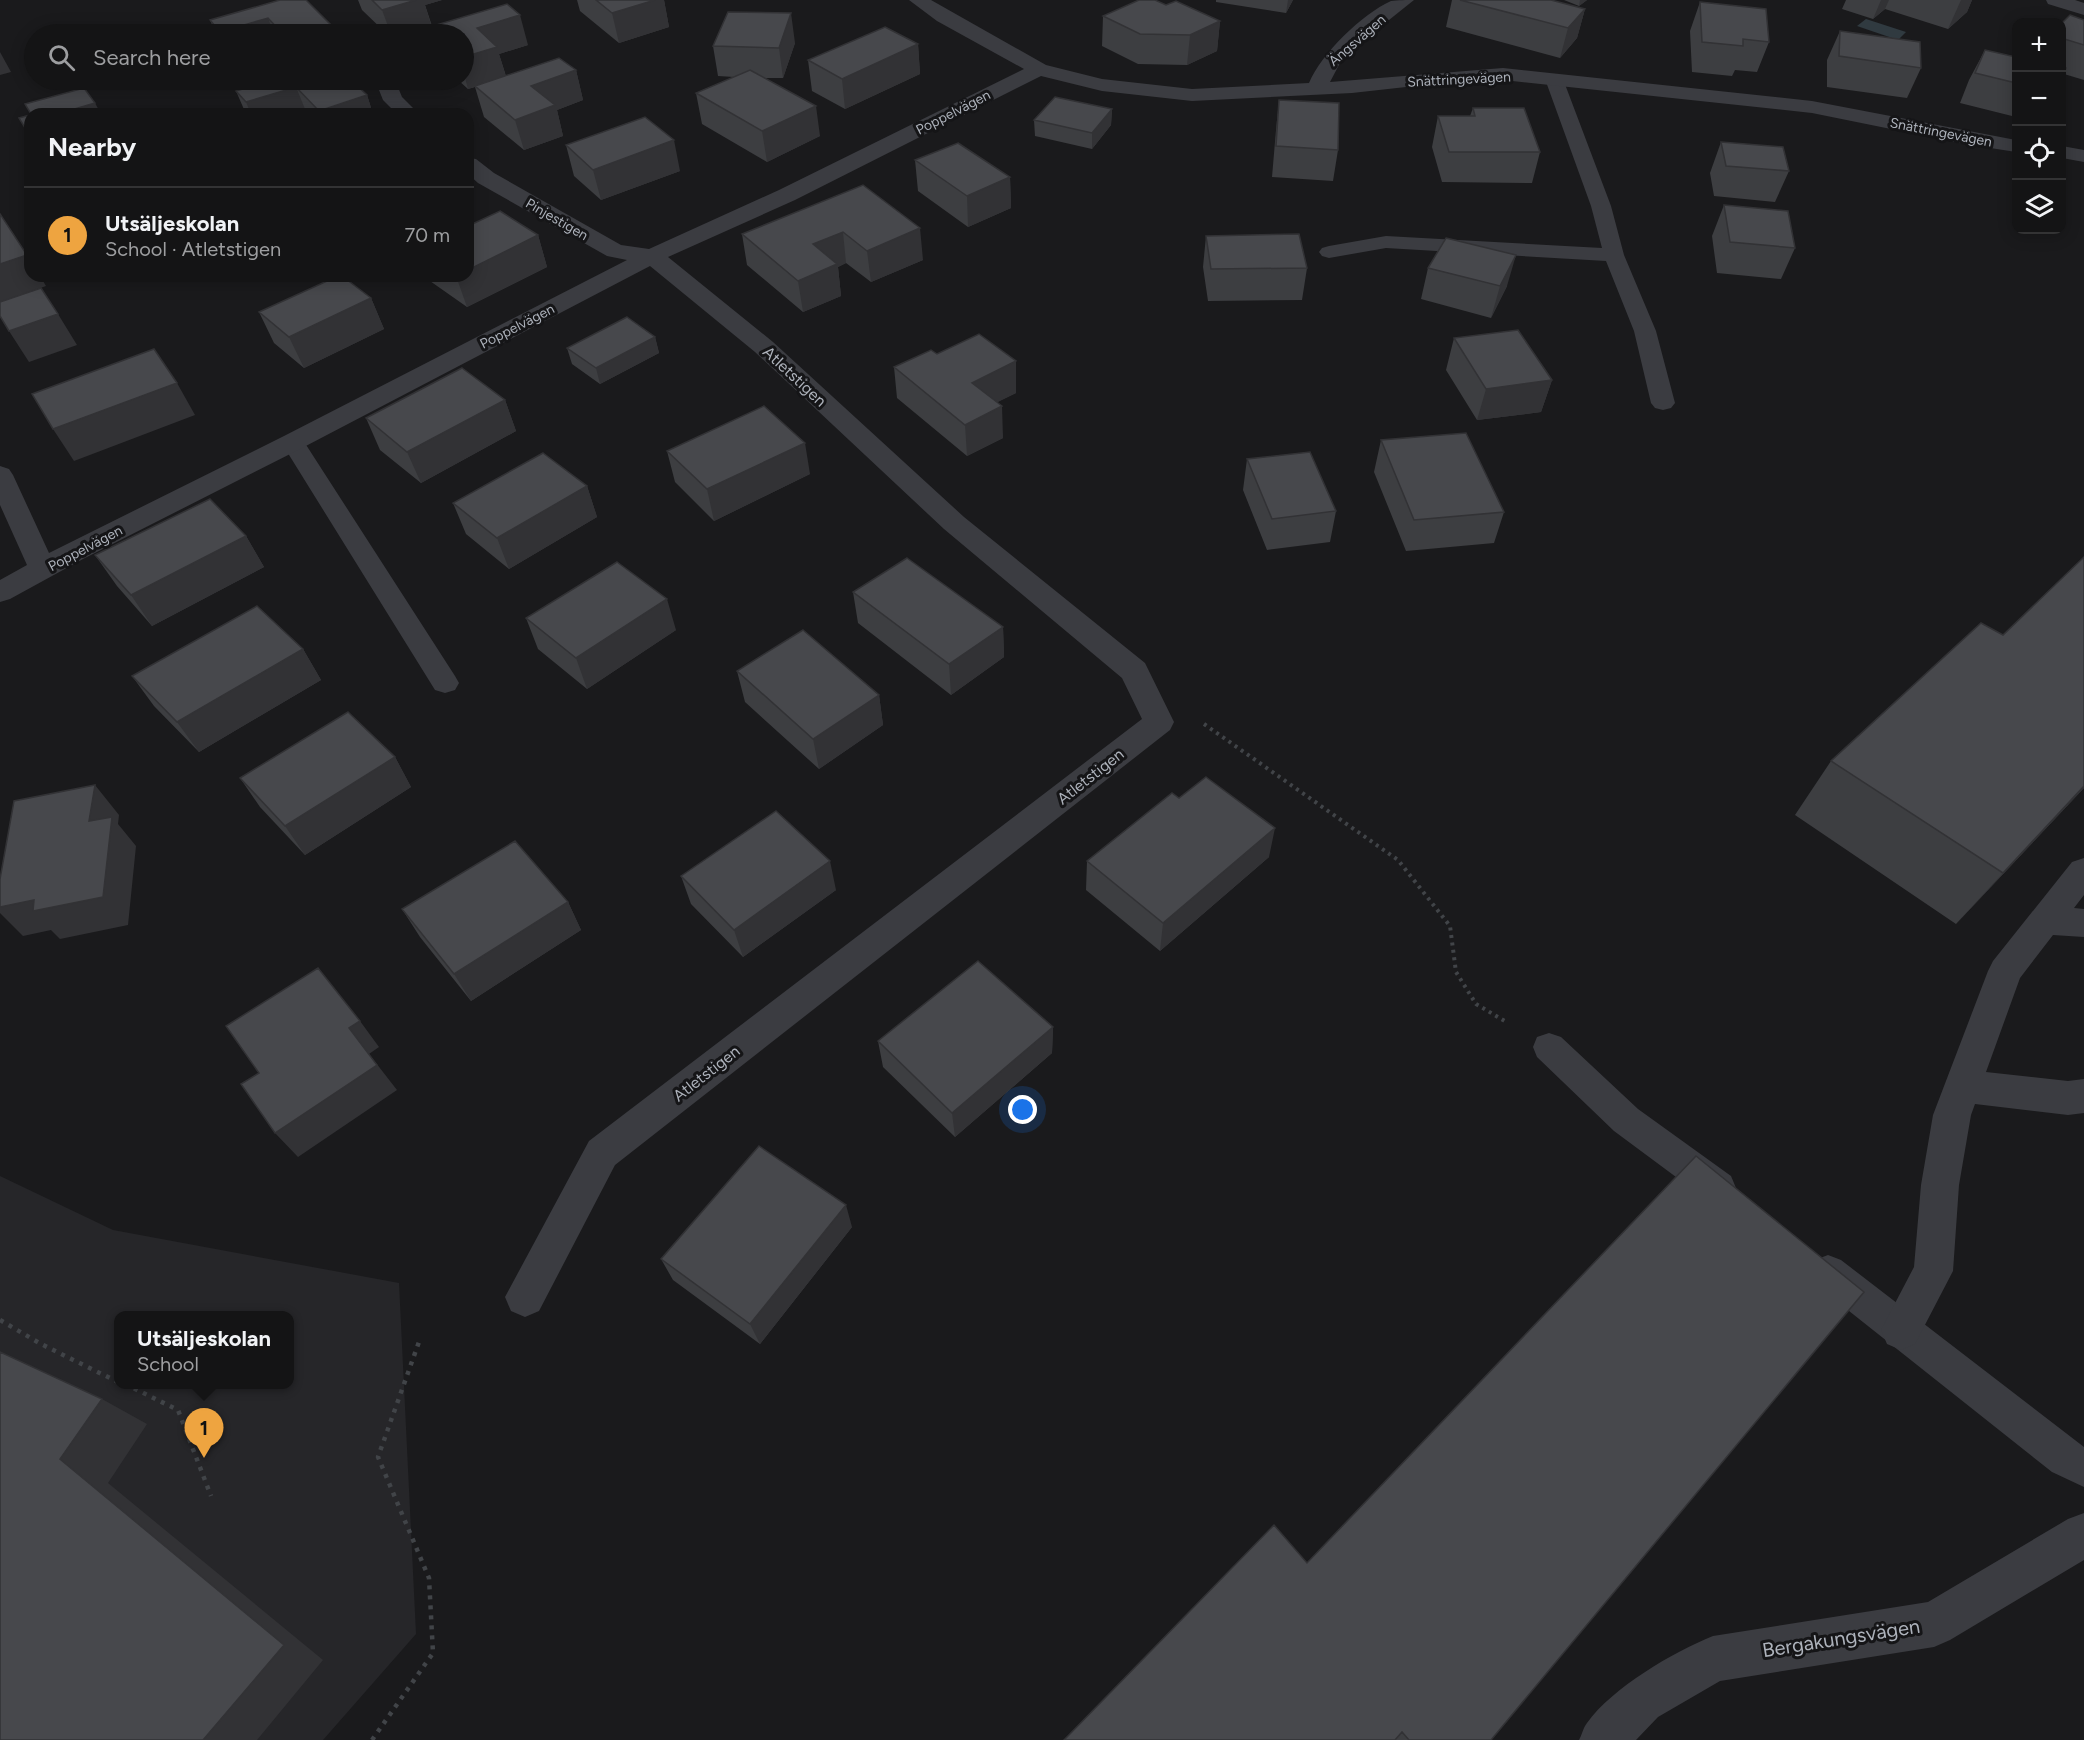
<!DOCTYPE html>
<meta charset="utf-8">
<style>
body{margin:0;font-family:Figtree,sans-serif;background:#1d1d1e;color:#f1f3f6}
.controls{position:absolute;right:18px;top:18px;display:grid;overflow:hidden;border-radius:12px;box-shadow:0 3px 15px #0003}
.controls button{width:54px;height:54px;display:grid;place-items:center;padding:0;border:0;border-bottom:2px solid #333334;background:#141415;color:#f1f3f6;font:30px sans-serif}
.you{position:absolute;left:1023px;top:1110px;width:21px;height:21px;margin:-15px;border:4px solid #fff;border-radius:50%;background:#1a73e8;box-shadow:0 0 0 9px #1a73e833}
.badge{display:grid;place-items:center;width:39px;height:39px;border-radius:50%;background:#eea440;color:#111;font-size:20px;font-weight:700}
.pin{position:absolute;translate:-50% -50px;filter:drop-shadow(0 2px 3px #0008)}
.pin::after{content:'';position:absolute;top:32px;width:21px;height:18px;background:inherit;clip-path:polygon(0 0,100% 0,50% 100%)}
.popup{position:absolute;left:114px;top:1311px;width:180px;height:78px;box-sizing:border-box;display:grid;place-content:center;border-radius:12px;background:#141415;filter:drop-shadow(0 2px 4px #0005);font-size:20px;white-space:nowrap;color:#9d9ea0}
.popup b{font-size:22px;color:#f1f3f6}
.popup::after{content:'';position:absolute;left:50%;top:100%;margin-left:-12px;border:12px solid transparent;border-top-color:#141415}
.list{margin:0;padding:0;list-style:none}
h2{display:flex;justify-content:space-between;align-items:center;height:78px;margin:0;padding:0 24px;font-size:26px}
h2 small{font-size:20px;font-weight:400;color:#9d9ea0}
.list li{display:grid;grid-template-columns:39px 1fr auto;gap:18px;align-items:center;box-sizing:border-box;height:96px;padding:0 24px;border-top:2px solid #333334}
.list b{display:block;font-size:22px;white-space:nowrap}
.list p{margin:0;font-size:20px;white-space:nowrap;color:#9d9ea0}
.list em{font-size:20px;font-style:normal;color:#9d9ea0}
.icon{flex:none;width:33px;height:33px;fill:none;stroke:currentColor;stroke-width:2;stroke-linecap:round;stroke-linejoin:round}
.map{position:relative;flex:none;width:2084px;height:1740px;overflow:hidden}
.search{position:absolute;background:#141415;box-shadow:0 3px 15px #0003;left:24px;top:24px;width:450px;height:66px;display:flex;align-items:center;gap:15px;box-sizing:border-box;padding:0 21px;border-radius:33px;color:#9d9ea0;font-size:22px}
.panel{position:absolute;background:#141415;box-shadow:0 3px 15px #0003;left:24px;top:108px;width:450px;height:174px;border-radius:18px}
.map>svg:first-child{display:block}
.built{fill:#262629;fill-rule:evenodd}
.water{fill:#303a40}
.lines{fill:none;stroke-linecap:round;stroke-linejoin:round}
.path-far1{stroke:#414448;stroke-width:4;stroke-dasharray:3 4.5;stroke-linecap:butt}
.path{stroke:#414448;stroke-width:4.5;stroke-dasharray:4 6;stroke-linecap:butt}
.service{fill:#3b3c41;fill-rule:evenodd}
.minor{fill:#3b3c41;fill-rule:evenodd}
.tertiary{fill:#3b3c41;fill-rule:evenodd}
.wall{fill:#3d3e41}
.shaded-wall{fill:#323235}
.building{fill:#47484c;stroke:#323235;stroke-width:1.5}
.labels{text-anchor:middle;stroke-width:6;stroke-linejoin:round;paint-order:stroke}
.far-street-label{font-size:14px;fill:#adb2bb;stroke:#151517}
.street-label{font-size:16px;fill:#adb2bb;stroke:#151517}
.near-street-label{font-size:20px;fill:#adb2bb;stroke:#151517}
</style>
<div class="map">
<svg width="2084" height="1740" viewBox="0 0 2084 1740">
<rect width="100%" height="100%" fill="#1a1a1c"/>
<path class="built" d="M 0,1176 L 113,1230 L 399,1283 L 416,1634 L 323,1740 L 0,1740 ZM 118,1316 L 290,1316 L 290,1384 L 118,1384 Z"/>
<path class="water" d="M 1866,19 L 1906,32 L 1898,40 L 1857,26 Z"/>
<g class="lines">
<path class="path-far1" d="M 1204,724 L 1398,860 L 1450,926 L 1456,972 L 1476,1004 L 1508,1023"/>
<path class="path" d="M 0,1320 L 41,1344 L 118,1382
M 125,1384 L 178,1410 L 211,1496
M 372,1740 L 433,1653 L 429,1578 L 378,1457 L 420,1339"/>
<path class="service" d="M 1554,74 L 1560,75 L 1563,79 L 1611,206 L 1624,255 L 1656,331 L 1675,403 L 1671,408 L 1663,410 L 1655,408 L 1651,403 L 1634,331 L 1606,261 L 1386,248 L 1329,258 L 1322,256 L 1319,252 L 1322,248 L 1329,246 L 1386,236 L 1602,248 L 1591,206 L 1545,79 L 1548,75 Z
M 293,434 L 301,437 L 455,676 L 459,683 L 455,690 L 445,693 L 435,690 L 281,442 L 285,437 Z
M 1549,1033 L 1561,1037 L 1638,1109 L 1731,1176 L 1736,1188 L 1731,1200 L 1719,1204 L 1707,1200 L 1614,1131 L 1537,1057 L 1533,1047 L 1537,1037 Z
M 1828,1255 L 1841,1260 L 2084,1447 L 2084,1487 L 2052,1472 L 1815,1284 L 1810,1272 L 1815,1260 Z"/>
<path class="minor" d="M 909,0 L 931,0 L 1046,65 L 1102,79 L 1192,89 L 1309,83 C 1321,54 1362,14 1391,1 C 1397,0 1407,0 1414,0 L 1349,52 L 1340,63 L 1330,82 L 1503,68 L 1812,101 L 2016,140 L 2016,152 L 1965,144 L 1812,113 L 1503,80 L 1424,85 L 1352,93 L 1192,101 L 1102,91 L 1041,76 L 795,200 L 668,257 L 773,342 L 964,517 L 1145,663 L 1174,722 L 1170,730 L 615,1165 L 539,1311 L 525,1317 L 511,1311 L 505,1297 L 589,1141 L 1142,719 L 1122,678 L 944,529 L 755,352 L 650,266 L 302,448 L 83,559 L 10,599 L 0,602 L 0,580 L 27,565 L 0,505 L 0,466 L 9,469 L 13,475 L 49,553 L 284,436 L 627,260 L 607,256 L 478,183 L 468,174 L 468,158 L 476,159 L 494,173 L 621,245 L 649,249 L 779,190 L 1024,69 L 937,21 Z
M 375,80 L 395,80 L 402,97 L 419,114 L 397,114 L 383,100 Z
M 2062,146 L 2084,150 L 2084,162 L 2062,158 Z
M 2084,858 L 2084,895 L 2074,908 L 2084,909 L 2084,937 L 2053,935 L 2020,978 L 1986,1072 L 2068,1081 L 2084,1079 L 2084,1113 L 2068,1115 L 1975,1104 L 1971,1115 L 1959,1185 L 1953,1271 L 1915,1344 L 1901,1350 L 1887,1344 L 1881,1330 L 1914,1267 L 1921,1185 L 1933,1115 L 1988,971 L 1993,961 L 2072,862 Z
M 2084,1513 L 2084,1560 L 1950,1640 L 1934,1647 L 1720,1681 L 1658,1717 L 1636,1740 L 1579,1740 C 1582,1735 1583,1728 1587,1723 C 1612,1688 1673,1652 1713,1636 L 1928,1602 L 2068,1519 Z"/>
<path class="tertiary" d="M 2046,0 L 2075,0 L 2084,3 L 2084,15 L 2048,4 Z"/>
</g>
<path class="wall" d="M 280,0 L 330,24 L 334,34 L 216,34 L 210,20 Z
M 358,0 L 442,0 L 425,5 L 432,26 L 528,45 L 499,54 L 506,76 L 576,70 L 583,100 L 557,110 L 563,136 L 524,150 L 484,117 L 475,87 L 468,89 L 458,80 L 464,80 L 464,34 L 429,34 L 427,29 L 409,34 L 387,34 L 362,10 Z
M 577,0 L 664,0 L 669,27 L 619,43 L 580,11 Z
M 1216,0 L 1293,0 L 1286,13 L 1216,2 Z
M 1452,0 L 1551,0 L 1585,9 L 1577,38 L 1560,58 L 1446,27 Z
M 1564,0 L 1587,0 L 1579,6 Z
M 1846,0 L 1972,0 L 1967,12 L 1948,29 L 1885,9 L 1873,19 L 1842,9 Z
M 1700,2 L 1769,42 L 1757,72 L 1735,70 L 1732,76 L 1692,72 L 1690,31 Z
M 1166,5 L 1220,21 L 1217,51 L 1187,65 L 1138,64 L 1102,46 L 1103,16 Z
M 2084,20 L 2084,80 L 2064,74 L 2061,81 L 2061,24 Z
M 1840,31 L 1921,68 L 1907,98 L 1827,87 L 1827,60 Z
M 795,43 L 783,78 L 765,78 L 820,136 L 767,162 L 702,124 L 696,93 L 734,77 L 718,76 L 713,46 Z
M 918,44 L 920,74 L 845,109 L 812,91 L 808,60 Z
M 1985,50 L 2016,57 L 2016,117 L 1960,103 L 1969,80 Z
M 272,80 L 367,95 L 373,114 L 246,114 L 236,91 Z
M 1279,100 L 1338,150 L 1333,181 L 1272,177 L 1276,130 Z
M 1473,108 L 1540,152 L 1532,183 L 1442,182 L 1432,147 L 1438,116 L 1470,116 Z
M 1112,109 L 1111,125 L 1092,149 L 1035,136 L 1034,120 Z
M 1721,142 L 1789,171 L 1775,202 L 1714,196 L 1710,173 Z
M 566,145 L 680,171 L 601,200 L 574,176 Z
M 915,160 L 1010,177 L 1011,208 L 968,227 L 918,191 Z
M 863,185 L 923,260 L 871,282 L 846,263 L 838,267 L 841,296 L 803,312 L 747,265 L 742,234 Z
M 1724,205 L 1795,248 L 1781,279 L 1717,273 L 1712,236 Z
M 538,235 L 547,267 L 467,307 L 430,281 L 428,276 L 468,276 Z
M 1206,236 L 1307,268 L 1302,300 L 1208,301 L 1203,267 Z
M 1428,268 L 1507,286 L 1491,318 L 1421,299 Z
M 371,298 L 384,329 L 304,368 L 274,343 L 259,312 Z
M 655,337 L 659,353 L 600,384 L 572,364 L 567,348 Z
M 1454,338 L 1552,380 L 1541,412 L 1477,420 L 1446,370 Z
M 937,354 L 1016,361 L 1016,393 L 997,402 L 1003,438 L 967,456 L 897,398 L 894,367 Z
M 505,400 L 516,431 L 421,483 L 380,450 L 366,418 Z
M 1381,440 L 1504,512 L 1494,543 L 1406,551 L 1374,472 Z
M 667,451 L 810,474 L 714,521 L 675,482 Z
M 1247,459 L 1336,511 L 1330,542 L 1267,550 L 1243,490 Z
M 587,486 L 597,517 L 509,569 L 466,534 L 453,503 Z
M 246,536 L 264,567 L 152,626 L 117,586 L 95,555 Z
M 2084,557 L 2084,788 L 1956,924 L 1795,815 L 1831,761 L 2003,635 Z
M 853,592 L 1003,627 L 1004,657 L 951,695 L 858,623 Z
M 526,618 L 676,630 L 587,689 L 538,649 Z
M 303,649 L 321,680 L 199,752 L 154,706 L 132,676 Z
M 737,671 L 879,695 L 883,725 L 819,769 L 745,702 Z
M 395,757 L 411,787 L 305,855 L 260,807 L 240,778 Z
M 1269,857 L 1160,951 L 1086,890 L 1087,861 Z
M 681,876 L 836,890 L 743,957 L 691,904 Z
M 568,902 L 581,930 L 471,1001 L 420,937 L 402,909 Z
M 1053,1027 L 1052,1053 L 955,1137 L 883,1067 L 878,1041 Z
M 852,1227 L 760,1344 L 673,1280 L 661,1259 Z
M 1307,1563 L 1491,1740 L 1064,1740 Z"/>
<path class="shaded-wall" d="M 409,0 L 442,0 L 425,5 L 432,28 L 409,34 L 391,34 L 382,10 Z
M 655,0 L 664,0 L 669,27 L 619,43 L 612,13 Z
M 1288,0 L 1293,0 L 1286,13 Z
M 1580,0 L 1587,0 L 1579,6 Z
M 1881,0 L 1889,0 L 1885,9 L 1873,19 Z
M 1961,0 L 1972,0 L 1967,12 L 1948,29 Z
M 1585,9 L 1577,38 L 1560,58 L 1568,28 Z
M 791,13 L 795,43 L 783,78 L 779,48 Z
M 520,15 L 528,45 L 499,54 L 506,77 L 468,89 L 464,74 L 464,57 L 477,28 Z
M 268,18 L 274,34 L 221,34 L 220,32 Z
M 1220,21 L 1217,51 L 1187,65 L 1190,35 Z
M 330,24 L 334,34 L 295,34 Z
M 918,44 L 920,74 L 845,109 L 842,79 Z
M 0,52 L 11,72 L 0,75 Z
M 576,70 L 583,100 L 557,110 L 563,136 L 524,150 L 515,120 L 531,86 Z
M 296,87 L 307,114 L 251,114 L 246,102 Z
M 367,95 L 373,114 L 320,114 L 319,111 Z
M 95,103 L 101,114 L 69,114 L 68,111 Z
M 816,106 L 820,136 L 767,162 L 762,131 Z
M 1112,109 L 1111,125 L 1092,149 L 1092,133 Z
M 674,140 L 680,171 L 601,200 L 593,170 Z
M 1010,177 L 1011,208 L 968,227 L 967,196 Z
M 920,228 L 923,260 L 871,282 L 867,251 Z
M 843,232 L 846,263 L 838,267 L 841,296 L 803,312 L 798,281 L 813,244 Z
M 538,235 L 547,267 L 467,307 L 456,276 L 468,276 L 468,270 Z
M 27,255 L 30,260 L 30,276 L 40,276 L 46,286 L 0,302 L 0,264 Z
M 1516,255 L 1507,286 L 1491,318 L 1500,286 Z
M 371,298 L 384,329 L 304,368 L 289,337 Z
M 58,314 L 77,345 L 29,362 L 9,331 Z
M 655,337 L 659,353 L 600,384 L 596,368 Z
M 1016,361 L 1016,393 L 974,414 L 972,383 Z
M 1552,380 L 1541,412 L 1477,420 L 1486,389 Z
M 177,383 L 195,415 L 74,461 L 53,429 Z
M 505,400 L 516,431 L 421,483 L 407,452 Z
M 1002,406 L 1003,438 L 967,456 L 965,425 Z
M 805,443 L 810,474 L 714,521 L 707,489 Z
M 587,486 L 597,517 L 509,569 L 497,538 Z
M 246,536 L 264,567 L 152,626 L 131,595 Z
M 667,599 L 676,630 L 587,689 L 576,658 Z
M 1003,627 L 1004,657 L 951,695 L 949,664 Z
M 303,649 L 321,680 L 199,752 L 177,722 Z
M 879,695 L 883,725 L 819,769 L 813,739 Z
M 395,757 L 411,787 L 305,855 L 285,826 Z
M 95,785 L 119,815 L 118,824 L 136,846 L 128,925 L 60,939 L 51,930 L 23,936 L 0,913 L 0,907 L 34,900 L 89,821 Z
M 2084,786 L 2084,788 L 1956,924 L 2003,873 Z
M 1275,828 L 1269,857 L 1160,951 L 1163,923 Z
M 830,861 L 836,890 L 743,957 L 734,930 Z
M 568,902 L 581,930 L 471,1001 L 454,974 Z
M 360,1021 L 379,1047 L 369,1054 L 397,1090 L 298,1157 L 275,1133 L 349,1028 Z
M 1053,1027 L 1052,1053 L 955,1137 L 952,1113 Z
M 846,1205 L 852,1227 L 760,1344 L 750,1324 Z
M 102,1399 L 147,1424 L 108,1483 L 323,1660 L 257,1740 L 203,1740 L 60,1459 Z"/>
<path class="building" d="M 280,0 L 306,0 L 330,24 L 295,34 L 283,34 L 268,18 L 220,32 L 210,20 Z
M 372,0 L 416,0 L 382,10 Z
M 596,0 L 655,0 L 612,13 Z
M 1139,0 L 1155,0 L 1166,5 L 1176,1 L 1220,21 L 1190,35 L 1140,34 L 1103,16 Z
M 1460,0 L 1551,0 L 1585,9 L 1568,28 Z
M 1700,2 L 1766,9 L 1769,42 L 1743,39 L 1743,46 L 1702,42 Z
M 507,4 L 520,15 L 477,28 L 497,47 L 464,57 L 464,34 L 433,34 L 426,28 Z
M 728,12 L 791,13 L 779,48 L 713,46 Z
M 2070,15 L 2084,20 L 2084,45 L 2061,38 L 2061,24 Z
M 885,27 L 918,44 L 842,79 L 808,60 Z
M 1840,31 L 1920,42 L 1921,68 L 1839,56 Z
M 1985,50 L 2016,57 L 2016,83 L 1975,73 Z
M 559,58 L 576,70 L 531,86 L 555,105 L 515,120 L 475,86 Z
M 2061,67 L 2066,68 L 2061,81 Z
M 750,70 L 816,106 L 762,131 L 696,93 Z
M 272,80 L 351,80 L 367,95 L 319,111 L 296,87 L 246,102 L 236,91 Z
M 84,88 L 95,103 L 68,111 L 70,114 L 31,114 L 25,104 Z
M 1055,97 L 1112,109 L 1092,133 L 1034,120 Z
M 1279,100 L 1339,103 L 1338,150 L 1276,146 Z
M 1473,108 L 1524,108 L 1540,152 L 1449,152 L 1438,116 L 1475,116 Z
M 30,115 L 30,136 L 19,118 Z
M 645,117 L 674,140 L 593,170 L 566,145 Z
M 1721,142 L 1783,147 L 1789,171 L 1726,166 Z
M 958,143 L 1010,177 L 967,196 L 915,160 Z
M 863,185 L 920,228 L 867,251 L 843,232 L 813,244 L 837,264 L 798,281 L 742,234 Z
M 1724,205 L 1788,211 L 1795,248 L 1730,242 Z
M 500,211 L 538,235 L 468,270 L 468,226 Z
M 0,214 L 27,255 L 0,264 Z
M 1299,234 L 1307,268 L 1211,269 L 1206,236 Z
M 1446,238 L 1516,255 L 1500,286 L 1428,268 Z
M 338,276 L 342,276 L 371,298 L 289,337 L 259,312 Z
M 41,288 L 58,314 L 9,331 L 0,316 L 0,302 Z
M 627,317 L 655,337 L 596,368 L 567,348 Z
M 1518,330 L 1552,380 L 1486,389 L 1454,338 Z
M 979,334 L 1016,361 L 972,383 L 1002,406 L 965,425 L 894,367 L 931,350 L 937,354 Z
M 154,349 L 177,383 L 53,429 L 32,394 Z
M 462,368 L 505,400 L 407,452 L 366,418 Z
M 764,406 L 805,443 L 707,489 L 667,451 Z
M 1466,433 L 1504,512 L 1414,520 L 1381,440 Z
M 1310,452 L 1336,511 L 1272,519 L 1247,459 Z
M 543,453 L 587,486 L 497,538 L 453,503 Z
M 210,499 L 246,536 L 131,595 L 95,555 Z
M 2084,557 L 2084,786 L 2003,873 L 1831,761 L 1981,623 L 2003,635 Z
M 907,558 L 1003,627 L 949,664 L 853,592 Z
M 617,562 L 667,599 L 576,658 L 526,618 Z
M 257,606 L 303,649 L 177,722 L 132,676 Z
M 803,630 L 879,695 L 813,739 L 737,671 Z
M 348,712 L 395,757 L 285,826 L 240,778 Z
M 1206,777 L 1275,828 L 1163,923 L 1087,861 L 1172,793 L 1179,798 Z
M 95,785 L 89,821 L 112,817 L 103,897 L 33,911 L 34,900 L 0,907 L 0,879 L 14,801 Z
M 776,811 L 830,861 L 734,930 L 681,876 Z
M 515,841 L 568,902 L 454,974 L 402,909 Z
M 978,961 L 1053,1027 L 952,1113 L 878,1041 Z
M 318,968 L 360,1021 L 349,1028 L 377,1065 L 275,1133 L 241,1084 L 259,1073 L 226,1026 Z
M 759,1146 L 846,1205 L 750,1324 L 661,1259 Z
M 1696,1156 L 1864,1292 L 1491,1740 L 1409,1740 L 1402,1732 L 1395,1740 L 1064,1740 L 1274,1525 L 1307,1563 Z
M 0,1352 L 102,1399 L 60,1459 L 284,1645 L 203,1740 L 0,1740 Z"/>
<g class="labels">
<g class="far-street-label">
<text transform="translate(1357 40) rotate(-41)" y="5">Ängsvägen</text>
<text transform="translate(1459 79) rotate(-3)" y="5">Snättringevägen</text>
<text transform="translate(953 112) rotate(-27)" y="5">Poppelvägen</text>
<text transform="translate(1941 132) rotate(11)" y="5">Snättringevägen</text>
<text transform="translate(557 219) rotate(30)" y="5">Pinjestigen</text>
<text transform="translate(517 326) rotate(-27)" y="5">Poppelvägen</text>
<text transform="translate(85 548) rotate(-28)" y="5">Poppelvägen</text>
</g>
<g class="street-label">
<text transform="translate(795 376) rotate(43)" y="6">Atletstigen</text>
<text transform="translate(1090 776) rotate(-38)" y="6">Atletstigen</text>
<text transform="translate(706 1073) rotate(-38)" y="6">Atletstigen</text>
</g>
<g class="near-street-label">
<text transform="translate(1841 1638) rotate(-9)" y="7">Bergakungsvägen</text>
</g>
</g>
</svg>
<div class="controls">
<button>+</button>
<button>−</button>
<button><svg class="icon" aria-label="locate" viewBox="0 0 24 24"><circle cx="12" cy="12" r="6"/><path d="M12 2v4M12 18v4M2 12h4M18 12h4"/></svg></button>
<button><svg class="icon" aria-label="layers" viewBox="0 0 24 24"><path d="M12 4l9 5-9 5-9-5zM3 14l9 5 9-5"/></svg></button>
</div>
<div class="you"></div>
<div class="pin badge" style="left:204px;top:1458px">1</div>
<div class="popup"><b>Utsäljeskolan</b>School</div>
<div class="search"><svg class="icon" aria-label="search" viewBox="0 0 24 24"><circle cx="10" cy="10" r="6"/><path d="M15 15l6 6"/></svg>Search here</div>
<section class="panel">
<h2>Nearby<small></small></h2>
<ul class="list">
<li><span class="badge">1</span><div><b>Utsäljeskolan</b><p>School · Atletstigen</p></div><em>70 m</em></li>
</ul>
</section>
</div>
